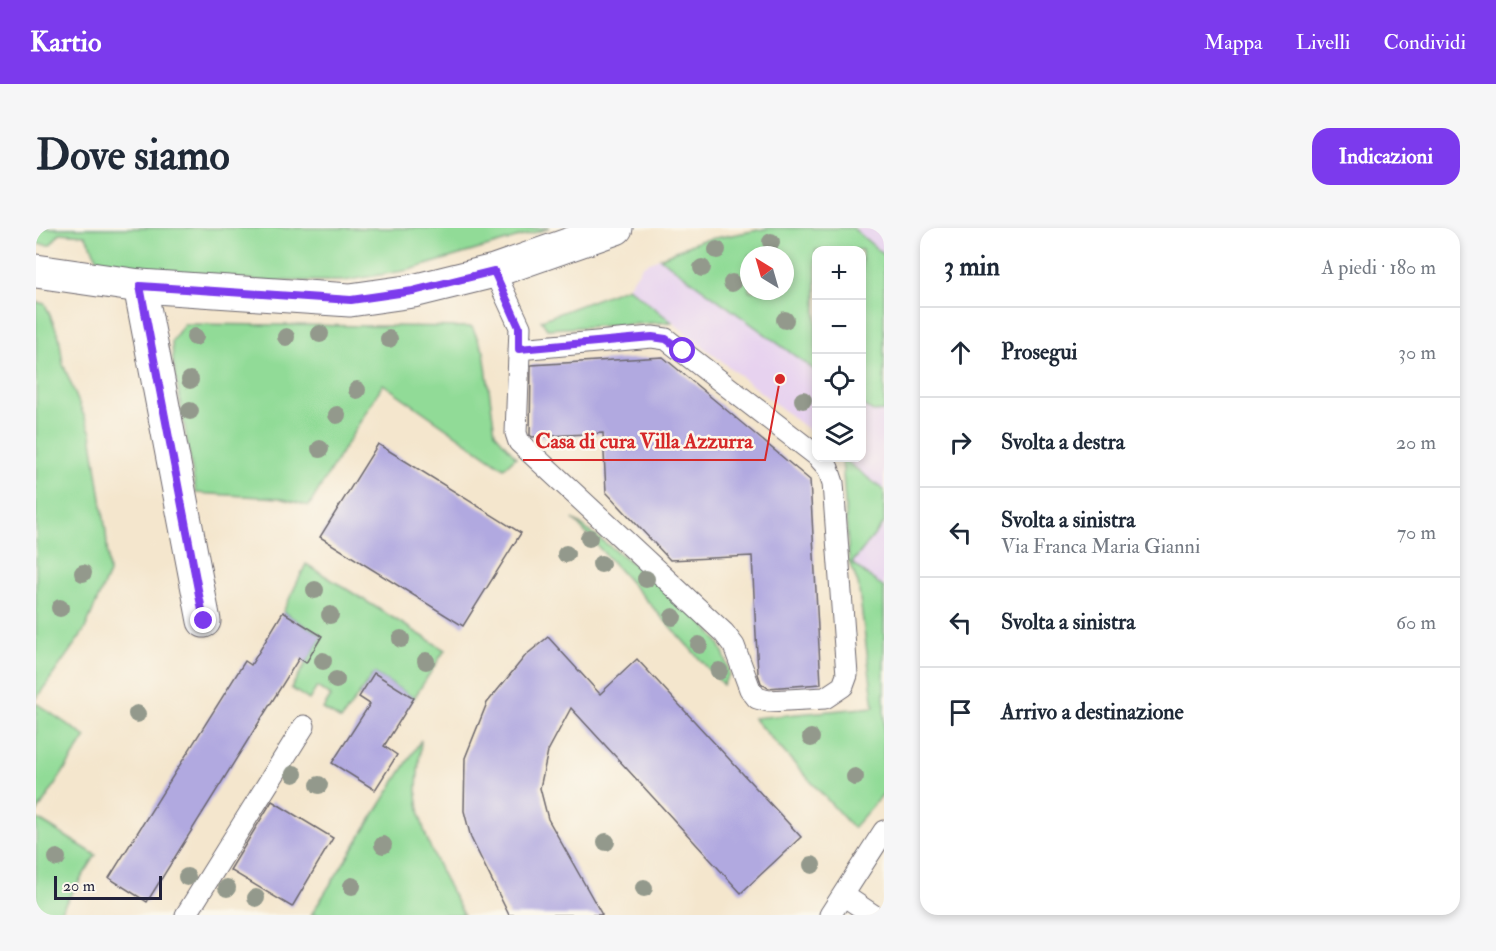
<!DOCTYPE html>
<html lang="it">
<meta charset="utf-8">
<style>
body{margin:0;font-family:"IM FELL Double Pica",serif;background:#f6f6f7;color:#1f2937}
.controls{position:absolute;right:18px;top:18px;display:grid;overflow:hidden;border-radius:12px;box-shadow:0 3px 9px #0003}
.controls button{width:54px;height:54px;display:grid;place-items:center;padding:0;border:0;border-bottom:2px solid #e0e1e3;background:#fff;color:#1f2937;font:30px sans-serif}
.compass{position:absolute;left:704px;top:18px;width:54px;height:54px;border-radius:50%;background:#fff;box-shadow:0 3px 9px #0003;rotate:323deg}
.scale{position:absolute;left:18px;bottom:15px;width:108px;box-sizing:border-box;padding-left:6px;border:3px solid #22223b;border-top:0;font-size:16px;line-height:21px;white-space:nowrap;color:#22223b;-webkit-text-stroke:4px #fbf7ec;paint-order:stroke}
.stop{position:absolute;width:18px;height:18px;margin:-14px;border:4px solid #7c3aed;border-radius:50%;background:#fff}
.stop.end{background:#7c3aed;border-color:#fff;box-shadow:0 2px 6px #0008}
.list{margin:0;padding:0;list-style:none}
h2{display:flex;justify-content:space-between;align-items:center;height:78px;margin:0;padding:0 24px;font-size:26px}
h2 small{font-size:20px;font-weight:400;color:#747a83}
.list li{display:grid;grid-template-columns:39px 1fr auto;gap:18px;align-items:center;box-sizing:border-box;height:90px;padding:0 24px;border-top:2px solid #e0e1e3}
.list b{display:block;font-size:22px;white-space:nowrap}
.list p{margin:0;font-size:20px;white-space:nowrap;color:#747a83}
.list em{font-size:20px;font-style:normal;color:#747a83}
.icon{flex:none;width:33px;height:33px;fill:none;stroke:currentColor;stroke-width:2;stroke-linecap:round;stroke-linejoin:round}
.map{position:relative;flex:none;width:848px;height:687px;overflow:hidden;border-radius:18px}
header{display:flex;align-items:center;gap:36px;box-sizing:border-box;height:84px;padding:0 30px;background:#7c3aed;color:#fff}
header strong{font-size:28px}
nav{display:flex;gap:33px;margin-inline-start:auto;font-size:21px}
.intro{display:flex;align-items:center;justify-content:space-between;box-sizing:border-box;height:144px;padding:0 36px}
h1{margin:0;font-size:42px}
.button{padding:15px 27px;border-radius:18px;background:#7c3aed;color:#fff;font-size:21px;font-weight:700}
main{display:flex;gap:36px;padding:0 36px}
aside{flex:1;background:#fff;border-radius:18px;box-shadow:0 3px 9px #0003}
.map>svg:first-child{display:block}
.built{fill:#e7d2ef;fill-rule:evenodd}
.green{fill:#91db97;stroke:#5a7e69;stroke-width:1.5;fill-rule:evenodd}
.building{fill:#b1a9e0}
.lines{fill:none;stroke-linecap:round;stroke-linejoin:round}
.service-casing{stroke:#6c676e;stroke-width:23}
.minor-casing{stroke:#6c676e;stroke-width:35}
.tertiary-casing{stroke:#6c676e;stroke-width:35}
.service{stroke:#fff;stroke-width:21}
.minor{stroke:#fff;stroke-width:33}
.tertiary{stroke:#fff;stroke-width:33}
.tree{fill:#93998c}
.route{stroke:#7c3aed;stroke-width:8}
.leader{fill:none;stroke:#d62828;stroke-width:2}
.callout-dot{fill:#d62828;stroke:#fbf7ec;stroke-width:2}
.callout-label{font-size:21px;text-anchor:middle;font-weight:bold;fill:#d62828;stroke:#fbf7ec;stroke-width:5;stroke-linejoin:round;paint-order:stroke}
</style>
<header>
<strong>Kartio</strong>
<nav><a>Mappa</a><a>Livelli</a><a>Condividi</a></nav>
</header>
<div class="intro"><h1>Dove siamo</h1><a class="button">Indicazioni</a></div>
<main>
<div class="map">
<svg width="848" height="687" viewBox="0 0 848 687">
<rect width="100%" height="100%" fill="#fbf7ec"/>
<filter id="ink" filterUnits="userSpaceOnUse"><feTurbulence type="fractalNoise" baseFrequency=".0167" numOctaves="2"/><feDisplacementMap in="SourceGraphic" scale="12" xChannelSelector="R" yChannelSelector="G"/><feConvolveMatrix kernelMatrix="1 2 1 2 8 2 1 2 1" color-interpolation-filters="sRGB"/></filter>
<filter id="wash" filterUnits="userSpaceOnUse"><feTurbulence type="fractalNoise" baseFrequency=".008" numOctaves="4" result="noise"/><feDisplacementMap in="SourceGraphic" scale="24" xChannelSelector="R" yChannelSelector="G"/><feGaussianBlur stdDeviation="1.35" result="paint"/><feColorMatrix in="noise" values="0 0 0 0 0 0 0 0 0 0 0 0 0 0 0 0 0 1.4 0 .05"/><feComposite in="paint" operator="in"/></filter>
<g filter="url(#wash)">
<rect width="100%" height="100%" fill="#f4e6cd"/>
<path class="built" d="M 733,0 L 848,0 L 848,262 L 807,230 L 826,230 L 826,22 L 780,22 L 780,208 L 592,59 L 607,37 L 663,13 ZM 713,27 L 749,27 L 749,63 L 713,63 Z
M 848,295 L 848,360 L 816,335 Z"/>
<path class="green" d="M 0,0 L 514,0 L 373,42 L 308,53 L 226,53 L 64,35 L 49,7 L 24,5 L 14,17 L 0,16 Z
M 733,0 L 817,0 L 848,27 L 848,183 L 837,184 L 826,176 L 826,22 L 780,22 L 780,143 L 624,30 L 663,13 ZM 713,27 L 749,27 L 749,63 L 713,63 Z
M 592,59 L 636,94 L 511,101 L 505,92 Z
M 0,74 L 9,76 L 23,108 L 27,136 L 55,205 L 70,304 L 73,345 L 48,403 L 0,471 Z
M 148,96 L 436,99 L 448,124 L 459,205 L 480,229 L 468,240 L 347,156 L 273,278 L 243,270 L 160,265 L 137,133 L 136,113 Z
M 806,230 L 848,262 L 848,295 L 816,335 L 848,360 L 848,565 L 817,600 L 717,490 L 838,479 L 822,355 L 813,334 Z
M 537,291 C 572,318 673,386 687,424 C 690,431 691,439 693,446 L 687,457 Z
M 270,336 L 409,422 L 378,470 L 338,445 L 305,492 L 287,481 L 295,468 L 281,459 L 273,472 L 255,460 L 286,408 L 247,384 Z
M 0,475 L 50,509 L 0,586 Z
M 385,512 C 384,529 381,547 381,564 C 383,606 408,651 428,687 L 275,687 Z
M 0,590 L 60,627 L 22,687 L 0,687 Z"/>
<g id="blocks">
<path class="building" d="M 627,129 L 774,252 L 785,456 L 732,460 L 725,455 L 722,446 L 716,328 L 634,332 L 570,264 L 567,205 L 496,209 L 494,207 L 495,137 Z
M 342,216 L 485,305 L 427,398 L 284,309 Z
M 247,384 L 286,408 L 270,435 L 263,430 L 111,674 L 73,650 L 209,433 L 215,437 Z
M 512,409 L 564,466 L 601,431 L 765,609 L 705,665 L 535,480 L 512,523 L 504,560 L 512,591 L 566,687 L 473,687 L 435,610 L 428,583 L 429,530 L 451,475 L 490,427 Z
M 338,445 L 378,470 L 348,518 L 361,527 L 339,562 L 296,535 L 334,476 L 323,469 Z
M 236,573 L 297,610 L 256,679 L 194,642 Z"/>
</g>
</g>
<g filter="url(#ink)">
<use href="#blocks" fill-opacity="0" stroke="#6c676e" stroke-width="1.5"/>
<g class="lines">
<defs>
<path id="service" d="M 458,43 L 484,99 L 480,205 L 483,214 L 688,405 L 698,418 L 714,461 L 721,470 L 732,473 L 789,470 L 807,458 L 811,447 L 797,255 L 792,240 L 783,230
M 483,121 L 616,109 L 630,111 L 780,227
M 807,667 L 837,687
M 150,687 L 268,498
M 794,687 L 848,603"/>
<path id="minor" d="M 104,58 L 168,393"/>
<path id="tertiary" d="M 0,43 L 104,58 L 314,72 L 377,63 L 458,43 L 580,0"/>
</defs>
<use href="#service" class="service-casing"/>
<use href="#minor" class="minor-casing"/>
<use href="#tertiary" class="tertiary-casing"/>
<use href="#service" class="service"/>
<use href="#minor" class="minor"/>
<use href="#tertiary" class="tertiary"/>
</g>
<g class="tree">
<circle cx="735" cy="14" r="9"/>
<circle cx="681" cy="22" r="9"/>
<circle cx="666" cy="40" r="9"/>
<circle cx="696" cy="55" r="9"/>
<circle cx="749" cy="92" r="9"/>
<circle cx="284" cy="106" r="9"/>
<circle cx="159" cy="109" r="9"/>
<circle cx="250" cy="109" r="9"/>
<circle cx="353" cy="111" r="9"/>
<circle cx="154" cy="152" r="9"/>
<circle cx="321" cy="162" r="9"/>
<circle cx="767" cy="172" r="9"/>
<circle cx="154" cy="183" r="9"/>
<circle cx="301" cy="187" r="9"/>
<circle cx="284" cy="221" r="9"/>
<circle cx="553" cy="310" r="9"/>
<circle cx="530" cy="326" r="9"/>
<circle cx="565" cy="336" r="9"/>
<circle cx="47" cy="345" r="9"/>
<circle cx="610" cy="351" r="9"/>
<circle cx="279" cy="362" r="9"/>
<circle cx="24" cy="380" r="9"/>
<circle cx="294" cy="387" r="9"/>
<circle cx="637" cy="389" r="9"/>
<circle cx="365" cy="411" r="9"/>
<circle cx="663" cy="417" r="9"/>
<circle cx="287" cy="433" r="9"/>
<circle cx="390" cy="433" r="9"/>
<circle cx="683" cy="443" r="9"/>
<circle cx="300" cy="452" r="9"/>
<circle cx="101" cy="486" r="9"/>
<circle cx="775" cy="510" r="9"/>
<circle cx="258" cy="546" r="9"/>
<circle cx="819" cy="549" r="9"/>
<circle cx="283" cy="557" r="9"/>
<circle cx="570" cy="614" r="9"/>
<circle cx="347" cy="617" r="9"/>
<circle cx="21" cy="630" r="9"/>
<circle cx="776" cy="637" r="9"/>
<circle cx="151" cy="649" r="9"/>
<circle cx="316" cy="658" r="9"/>
<circle cx="191" cy="660" r="9"/>
<circle cx="608" cy="660" r="9"/>
<circle cx="220" cy="670" r="9"/>
</g>
</g>
<g class="lines" filter="url(#ink)">
<path class="route" d="M 168,393 L 104,58 L 315,72 L 377,63 L 458,43 L 483,99 L 483,121 L 616,109 L 630,111 L 647,123"/>
</g>
<path class="leader" d="M744 151L729 232H487"/>
<circle class="callout-dot" cx="744" cy="151" r="6"/>
<g class="callout-label">
<text x="608" y="220">Casa di cura Villa Azzurra</text>
</g>
</svg>
<div class="controls">
<button>+</button>
<button>−</button>
<button><svg class="icon" aria-label="locate" viewBox="0 0 24 24"><circle cx="12" cy="12" r="6"/><path d="M12 2v4M12 18v4M2 12h4M18 12h4"/></svg></button>
<button><svg class="icon" aria-label="layers" viewBox="0 0 24 24"><path d="M12 4l9 5-9 5-9-5zM3 14l9 5 9-5"/></svg></button>
</div>
<svg class="compass" viewBox="-18 -18 36 36"><path d="M0-13l5 13h-10z" fill="#e53935"/><path d="M0 13l5-13h-10z" fill="#747a83"/></svg>
<div class="scale">20 m</div>
<div class="stop" style="left:647px;top:123px"></div>
<div class="stop end" style="left:168px;top:393px"></div>
</div>
<aside>
<h2>3 min<small>A piedi · 180 m</small></h2>
<ul class="list">
<li><svg class="icon" aria-label="ahead" viewBox="0 0 24 24"><path d="M12 20V5M6 11l6-6 6 6"/></svg><div><b>Prosegui</b></div><em>30 m</em></li>
<li><svg class="icon" aria-label="right" viewBox="0 0 24 24"><path d="M7 20v-9h11M14 6l5 5-5 5"/></svg><div><b>Svolta a destra</b></div><em>20 m</em></li>
<li><svg class="icon" aria-label="left" viewBox="0 0 24 24"><path d="M17 20v-9H6M10 6l-5 5 5 5"/></svg><div><b>Svolta a sinistra</b><p>Via Franca Maria Gianni</p></div><em>70 m</em></li>
<li><svg class="icon" aria-label="left" viewBox="0 0 24 24"><path d="M17 20v-9H6M10 6l-5 5 5 5"/></svg><div><b>Svolta a sinistra</b></div><em>60 m</em></li>
<li><svg class="icon" aria-label="arrive" viewBox="0 0 24 24"><path d="M6 21V4h12l-3 4 3 4H6"/></svg><div><b>Arrivo a destinazione</b></div></li>
</ul>
</aside>
</main>
